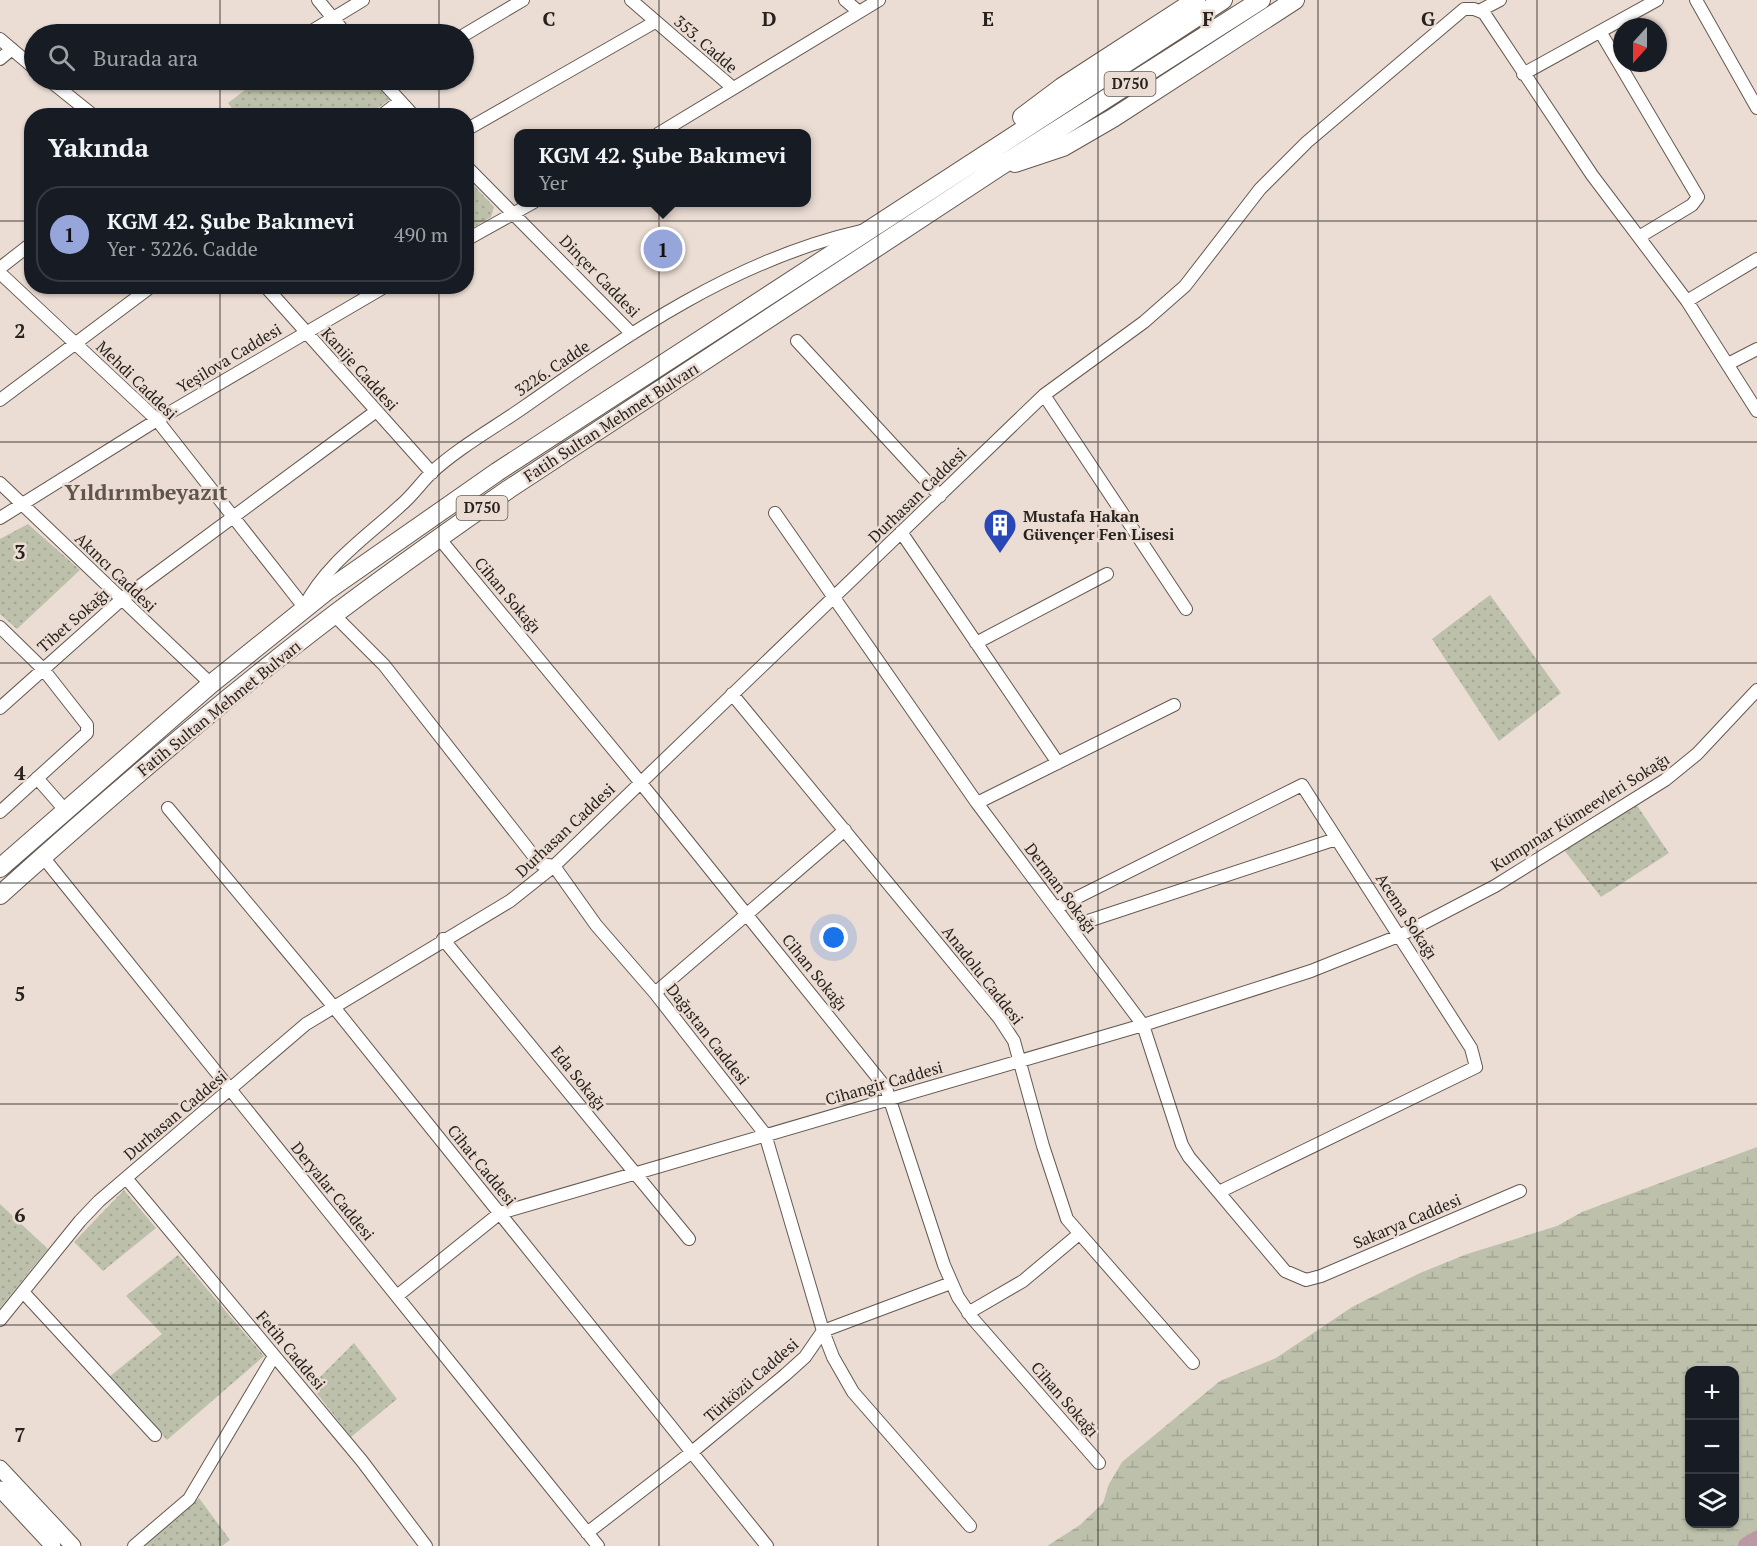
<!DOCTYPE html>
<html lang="tr">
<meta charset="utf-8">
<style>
body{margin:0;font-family:"PT Serif",serif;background:#20242c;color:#f1f3f6}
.controls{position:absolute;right:18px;bottom:18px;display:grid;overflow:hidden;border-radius:12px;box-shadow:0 2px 4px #0004}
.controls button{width:54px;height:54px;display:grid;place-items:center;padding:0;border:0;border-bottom:2px solid #363941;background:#171b24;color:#f1f3f6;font:30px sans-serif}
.compass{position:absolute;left:1613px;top:18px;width:54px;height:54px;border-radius:50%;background:#171b24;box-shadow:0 2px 4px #0004;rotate:201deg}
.you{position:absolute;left:834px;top:938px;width:21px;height:21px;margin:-15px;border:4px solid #fff;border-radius:50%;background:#1a73e8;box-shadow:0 0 0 9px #1a73e833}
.badge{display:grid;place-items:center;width:39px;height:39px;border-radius:50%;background:#97a6da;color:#111;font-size:20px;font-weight:700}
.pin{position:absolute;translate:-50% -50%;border:3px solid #fff;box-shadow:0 2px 6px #0006}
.popup{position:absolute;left:514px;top:129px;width:297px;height:78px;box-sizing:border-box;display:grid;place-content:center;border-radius:12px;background:#171b24;filter:drop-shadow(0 2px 4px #0005);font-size:20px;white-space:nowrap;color:#9ea1a6}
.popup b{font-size:22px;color:#f1f3f6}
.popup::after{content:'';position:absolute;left:50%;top:100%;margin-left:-12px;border:12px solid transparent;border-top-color:#171b24}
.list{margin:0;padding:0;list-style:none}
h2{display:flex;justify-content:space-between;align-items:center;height:78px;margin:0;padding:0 24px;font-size:26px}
h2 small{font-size:20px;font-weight:400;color:#9ea1a6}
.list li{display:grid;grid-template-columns:39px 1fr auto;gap:18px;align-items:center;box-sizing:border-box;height:96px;margin:0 12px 12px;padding:0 12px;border:2px solid #363941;border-radius:24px}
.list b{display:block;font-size:22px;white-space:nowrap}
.list p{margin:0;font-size:20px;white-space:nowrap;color:#9ea1a6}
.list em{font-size:20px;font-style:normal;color:#9ea1a6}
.icon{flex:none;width:33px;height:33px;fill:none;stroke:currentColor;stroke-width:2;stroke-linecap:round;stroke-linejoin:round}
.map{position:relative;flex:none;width:1757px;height:1546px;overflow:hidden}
.search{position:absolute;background:#171b24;box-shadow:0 2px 4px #0004;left:24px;top:24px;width:450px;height:66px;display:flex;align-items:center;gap:15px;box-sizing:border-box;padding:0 21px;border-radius:33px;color:#9ea1a6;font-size:22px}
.panel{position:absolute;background:#171b24;box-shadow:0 2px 4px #0004;left:24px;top:108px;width:450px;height:186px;border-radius:24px}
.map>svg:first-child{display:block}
.wetland{fill:url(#wetland-marsh);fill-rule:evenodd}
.garden{fill:url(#garden-dots)}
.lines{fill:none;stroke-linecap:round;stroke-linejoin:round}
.river{stroke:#bc98a4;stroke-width:18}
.minor-casing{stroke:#655951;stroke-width:14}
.major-casing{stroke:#655951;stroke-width:17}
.highway-casing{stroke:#655951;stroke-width:20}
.minor{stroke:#fff;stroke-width:12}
.major{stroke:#fff;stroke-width:15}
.highway{stroke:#fff;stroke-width:18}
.grid{fill:none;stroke:#27221e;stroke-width:1.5;stroke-opacity:0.55}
.labels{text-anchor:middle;stroke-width:5;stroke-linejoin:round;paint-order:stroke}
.shield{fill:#ebddd4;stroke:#625a55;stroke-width:1.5}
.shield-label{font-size:15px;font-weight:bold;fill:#27221e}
.street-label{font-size:16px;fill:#27221e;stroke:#ebddd4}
.poi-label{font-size:16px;font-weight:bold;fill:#27221e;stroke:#ebddd4;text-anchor:start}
.district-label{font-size:22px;font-weight:bold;fill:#60554d;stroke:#ebddd4}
.grid-label{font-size:20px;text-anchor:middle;font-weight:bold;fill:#27221e;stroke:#ebddd4;stroke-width:5;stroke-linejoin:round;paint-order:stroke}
</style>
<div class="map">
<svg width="1757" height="1546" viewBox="0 0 1757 1546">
<defs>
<pattern id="wetland-marsh" width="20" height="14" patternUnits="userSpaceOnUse" patternTransform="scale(1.5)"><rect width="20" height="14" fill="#bdc1ab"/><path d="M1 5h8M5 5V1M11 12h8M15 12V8" fill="none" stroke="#a2a693"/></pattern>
<pattern id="garden-dots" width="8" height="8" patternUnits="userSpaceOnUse" patternTransform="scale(1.5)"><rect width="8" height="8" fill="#bdc1ab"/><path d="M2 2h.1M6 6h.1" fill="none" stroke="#a2a693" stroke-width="1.8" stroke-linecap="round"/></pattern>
</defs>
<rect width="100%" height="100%" fill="#ebddd4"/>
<path class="wetland" d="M 1757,1147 L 1757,1546 L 1047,1546 L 1080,1525 L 1103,1503 L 1109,1484 L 1122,1462 L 1220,1381 L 1276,1358 L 1352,1307 L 1420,1273 L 1467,1254 L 1557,1226 L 1582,1212 ZM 1690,1370 L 1734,1370 L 1734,1524 L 1690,1524 Z"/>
<path class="garden" d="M 258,80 L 373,80 L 389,100 L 368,115 L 237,115 L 228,103 Z
M 466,177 L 494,207 L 491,217 L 467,231 Z
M 28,524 L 80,570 L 17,629 L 0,614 L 0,539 Z
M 1490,595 L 1561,693 L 1499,741 L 1432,639 Z
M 1636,804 L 1669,853 L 1601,897 L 1564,850 Z
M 124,1190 L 156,1228 L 103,1271 L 74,1242 Z
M 0,1204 L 48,1249 L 0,1308 Z
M 178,1255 L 264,1356 L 167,1440 L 109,1377 L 162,1334 L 126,1296 Z
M 354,1343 L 397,1399 L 351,1437 L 311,1386 Z
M 199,1498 L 230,1540 L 222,1546 L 142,1546 Z"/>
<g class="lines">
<path class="river" d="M 1747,1546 L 1757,1540"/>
<defs>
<path id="minor" d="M 318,0 L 346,34
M 631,0 L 733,88
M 845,0 L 859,12
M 1696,0 L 1757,108
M 1481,10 L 1500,0
M 1601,33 L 1698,197 L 1692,205 L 1639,237
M 307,34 L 363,0
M 464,35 L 523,0
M 0,39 L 34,68
M 0,59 L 12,49
M 1523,74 L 1657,0
M 49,80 L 94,116
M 381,80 L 414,116
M 381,116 L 400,101
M 466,130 L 655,22
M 658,134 L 879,0
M 466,166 L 632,334
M 466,240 L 534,202
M 0,268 L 32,243
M 0,273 L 157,420 L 304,607 C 326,564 365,538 400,506 C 412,496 420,484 431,473 C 458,448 494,428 524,407 C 628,334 736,259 861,231
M 265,286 L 432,473
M 1687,301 L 1757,259
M 797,341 L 940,496
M 1728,364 L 1757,349
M 1044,395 L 1186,609
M 0,400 L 152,286
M 0,483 L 211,684
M 775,513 L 977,803 L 1143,1025 L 1182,1145 L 1189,1157 L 1285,1271 L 1306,1280 L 1321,1276 L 1520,1191
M 0,518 L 157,420 L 386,286
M 901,532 L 1058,763
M 439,538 L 640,782 L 886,1088 L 944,1265 L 958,1297 L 973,1319 L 1099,1463
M 334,615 L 384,665 L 536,859 L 541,864 L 554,866 L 596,925 L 655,993 L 765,1134 L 823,1331 L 833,1357 L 853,1392 L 970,1526
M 0,627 L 43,669 L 87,725 L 87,733 L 0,812
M 976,643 L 1107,574
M 732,694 L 999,1018 L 1014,1041 L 1043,1146 L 1067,1219 L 1193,1363
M 0,708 L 121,600 L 375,412
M 37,778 L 65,810
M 977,803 L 1174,705
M 168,808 L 333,1006 L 767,1546
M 43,857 L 598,1546
M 1056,908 L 1302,785 L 1471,1048 L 1476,1067 L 1219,1192
M 1070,927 L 1336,839
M 443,939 L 689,1239
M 655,993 L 845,830
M 126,1178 L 362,1461 L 426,1546
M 23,1292 L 155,1435
M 397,1296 L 500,1213 L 1143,1025 L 1311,971 L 1401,935 L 1495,886 L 1665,780 L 1697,754 L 1757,690
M 968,1313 L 1023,1281 L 1079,1234
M 0,1320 L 80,1221 L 99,1201 L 306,1024 L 510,901 L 554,866 L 1044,395 L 1144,322 L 1185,286 L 1260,189 L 1307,142 L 1464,9 L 1474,9 L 1484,13 L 1592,175 L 1687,301 L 1757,411
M 587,1533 L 692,1452 L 785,1375 L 805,1357 L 823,1331 L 951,1283
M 134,1546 L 189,1499 L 274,1356"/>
<path id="major" d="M 0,1468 L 73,1546
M 0,1489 L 53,1546"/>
<path id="highway" d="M 1022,117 L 1062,87 L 1196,0
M 1015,163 L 1063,147 L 1113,118 L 1295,0
M 0,868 L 211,684 L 328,590 L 497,472 L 1223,0
M 0,895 C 108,798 219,702 335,614 C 392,571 450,530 509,489 L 999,167 L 1261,0"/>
</defs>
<use href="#minor" class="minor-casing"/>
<use href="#major" class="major-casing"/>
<use href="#highway" class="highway-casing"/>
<use href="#minor" class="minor"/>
<use href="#major" class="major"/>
<use href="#highway" class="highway"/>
</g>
<path class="grid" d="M 220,0 L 220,34M 439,0 L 439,34M 659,0 L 659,1546M 878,0 L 878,1546M 1098,0 L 1098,1546M 1318,0 L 1318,1546M 1537,0 L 1537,1546M 220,80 L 220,116M 439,80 L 439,116M 0,221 L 32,221M 466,221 L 1757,221M 220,286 L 220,1546M 439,286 L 439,1546M 0,442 L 1757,442M 0,663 L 1757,663M 0,883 L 1757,883M 0,1104 L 1757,1104M 0,1325 L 1757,1325"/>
<defs>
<symbol id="building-pin" viewBox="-11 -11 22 30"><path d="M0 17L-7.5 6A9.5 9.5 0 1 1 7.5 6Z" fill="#2947b7" stroke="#ebddd4"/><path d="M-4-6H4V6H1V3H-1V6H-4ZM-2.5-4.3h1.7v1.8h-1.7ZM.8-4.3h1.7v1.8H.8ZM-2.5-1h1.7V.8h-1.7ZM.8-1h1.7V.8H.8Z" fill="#fff"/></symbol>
</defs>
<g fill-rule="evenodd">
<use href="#building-pin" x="981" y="506" width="38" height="52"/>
</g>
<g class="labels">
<g class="shield">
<rect x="1104.5" y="72" width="51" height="24" rx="4.5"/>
<rect x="456.5" y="496" width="51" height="24" rx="4.5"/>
</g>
<g class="shield-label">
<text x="1130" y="89">D750</text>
<text x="482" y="513">D750</text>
</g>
<g class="street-label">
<text transform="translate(706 44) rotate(41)" y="6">353. Cadde</text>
<text transform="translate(600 276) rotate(46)" y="6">Dinçer Caddesi</text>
<text transform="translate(229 358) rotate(-31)" y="6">Yeşilova Caddesi</text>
<text transform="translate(552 368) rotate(-34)" y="6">3226. Cadde</text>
<text transform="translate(360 369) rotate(48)" y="6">Kanije Caddesi</text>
<text transform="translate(137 380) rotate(44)" y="6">Mehdi Caddesi</text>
<text transform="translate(611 422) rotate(-33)" y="6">Fatih Sultan Mehmet Bulvarı</text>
<text transform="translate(917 495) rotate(-44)" y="6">Durhasan Caddesi</text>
<text transform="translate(116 572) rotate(44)" y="6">Akıncı Caddesi</text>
<text transform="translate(508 595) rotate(50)" y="6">Cihan Sokağı</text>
<text transform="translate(73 620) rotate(-41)" y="6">Tibet Sokağı</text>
<text transform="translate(219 708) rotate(-39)" y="6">Fatih Sultan Mehmet Bulvarı</text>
<text transform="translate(1580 812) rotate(-32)" y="6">Kumpınar Kümeevleri Sokağı</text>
<text transform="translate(565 830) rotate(-43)" y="6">Durhasan Caddesi</text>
<text transform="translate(1061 888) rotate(53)" y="6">Derman Sokağı</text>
<text transform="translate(1407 916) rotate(57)" y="6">Acema Sokağı</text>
<text transform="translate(815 972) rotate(51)" y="6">Cihan Sokağı</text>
<text transform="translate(983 975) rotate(52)" y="6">Anadolu Caddesi</text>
<text transform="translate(708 1034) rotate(52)" y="6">Dağıstan Caddesi</text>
<text transform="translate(579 1078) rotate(51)" y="6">Eda Sokağı</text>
<text transform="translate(884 1083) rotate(-16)" y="6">Cihangir Caddesi</text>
<text transform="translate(175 1115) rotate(-40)" y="6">Durhasan Caddesi</text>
<text transform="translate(482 1165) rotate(51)" y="6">Cihat Caddesi</text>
<text transform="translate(333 1191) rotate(51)" y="6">Deryalar Caddesi</text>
<text transform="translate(1407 1221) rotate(-23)" y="6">Sakarya Caddesi</text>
<text transform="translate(291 1350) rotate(50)" y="6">Fetih Caddesi</text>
<text transform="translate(751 1380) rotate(-41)" y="6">Türközü Caddesi</text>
<text transform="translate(1065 1399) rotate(49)" y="6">Cihan Sokağı</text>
</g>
<g class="poi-label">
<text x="1023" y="522">Mustafa Hakan<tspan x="1023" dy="18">Güvençer Fen Lisesi</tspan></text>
</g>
<g class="district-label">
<text x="146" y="500">Yıldırımbeyazıt</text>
</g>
</g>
<g class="grid-label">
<text x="549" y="26">C</text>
<text x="769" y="26">D</text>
<text x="988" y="26">E</text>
<text x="1208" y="26">F</text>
<text x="1428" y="26">G</text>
<text x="20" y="338">2</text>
<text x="20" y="559">3</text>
<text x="20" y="780">4</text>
<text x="20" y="1001">5</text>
<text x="20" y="1222">6</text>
<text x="20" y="1442">7</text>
</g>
</svg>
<div class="controls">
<button>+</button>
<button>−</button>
<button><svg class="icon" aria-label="layers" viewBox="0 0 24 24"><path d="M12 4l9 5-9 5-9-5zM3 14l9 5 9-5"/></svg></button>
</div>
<svg class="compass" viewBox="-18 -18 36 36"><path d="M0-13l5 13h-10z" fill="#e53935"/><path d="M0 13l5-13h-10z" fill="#9ea1a6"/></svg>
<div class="you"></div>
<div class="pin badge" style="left:663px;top:249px">1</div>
<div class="popup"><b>KGM 42. Şube Bakımevi</b>Yer</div>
<div class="search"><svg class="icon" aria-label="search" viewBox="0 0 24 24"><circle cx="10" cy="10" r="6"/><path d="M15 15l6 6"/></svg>Burada ara</div>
<section class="panel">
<h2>Yakında<small></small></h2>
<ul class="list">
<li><span class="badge">1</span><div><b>KGM 42. Şube Bakımevi</b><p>Yer · 3226. Cadde</p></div><em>490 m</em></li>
</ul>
</section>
</div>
